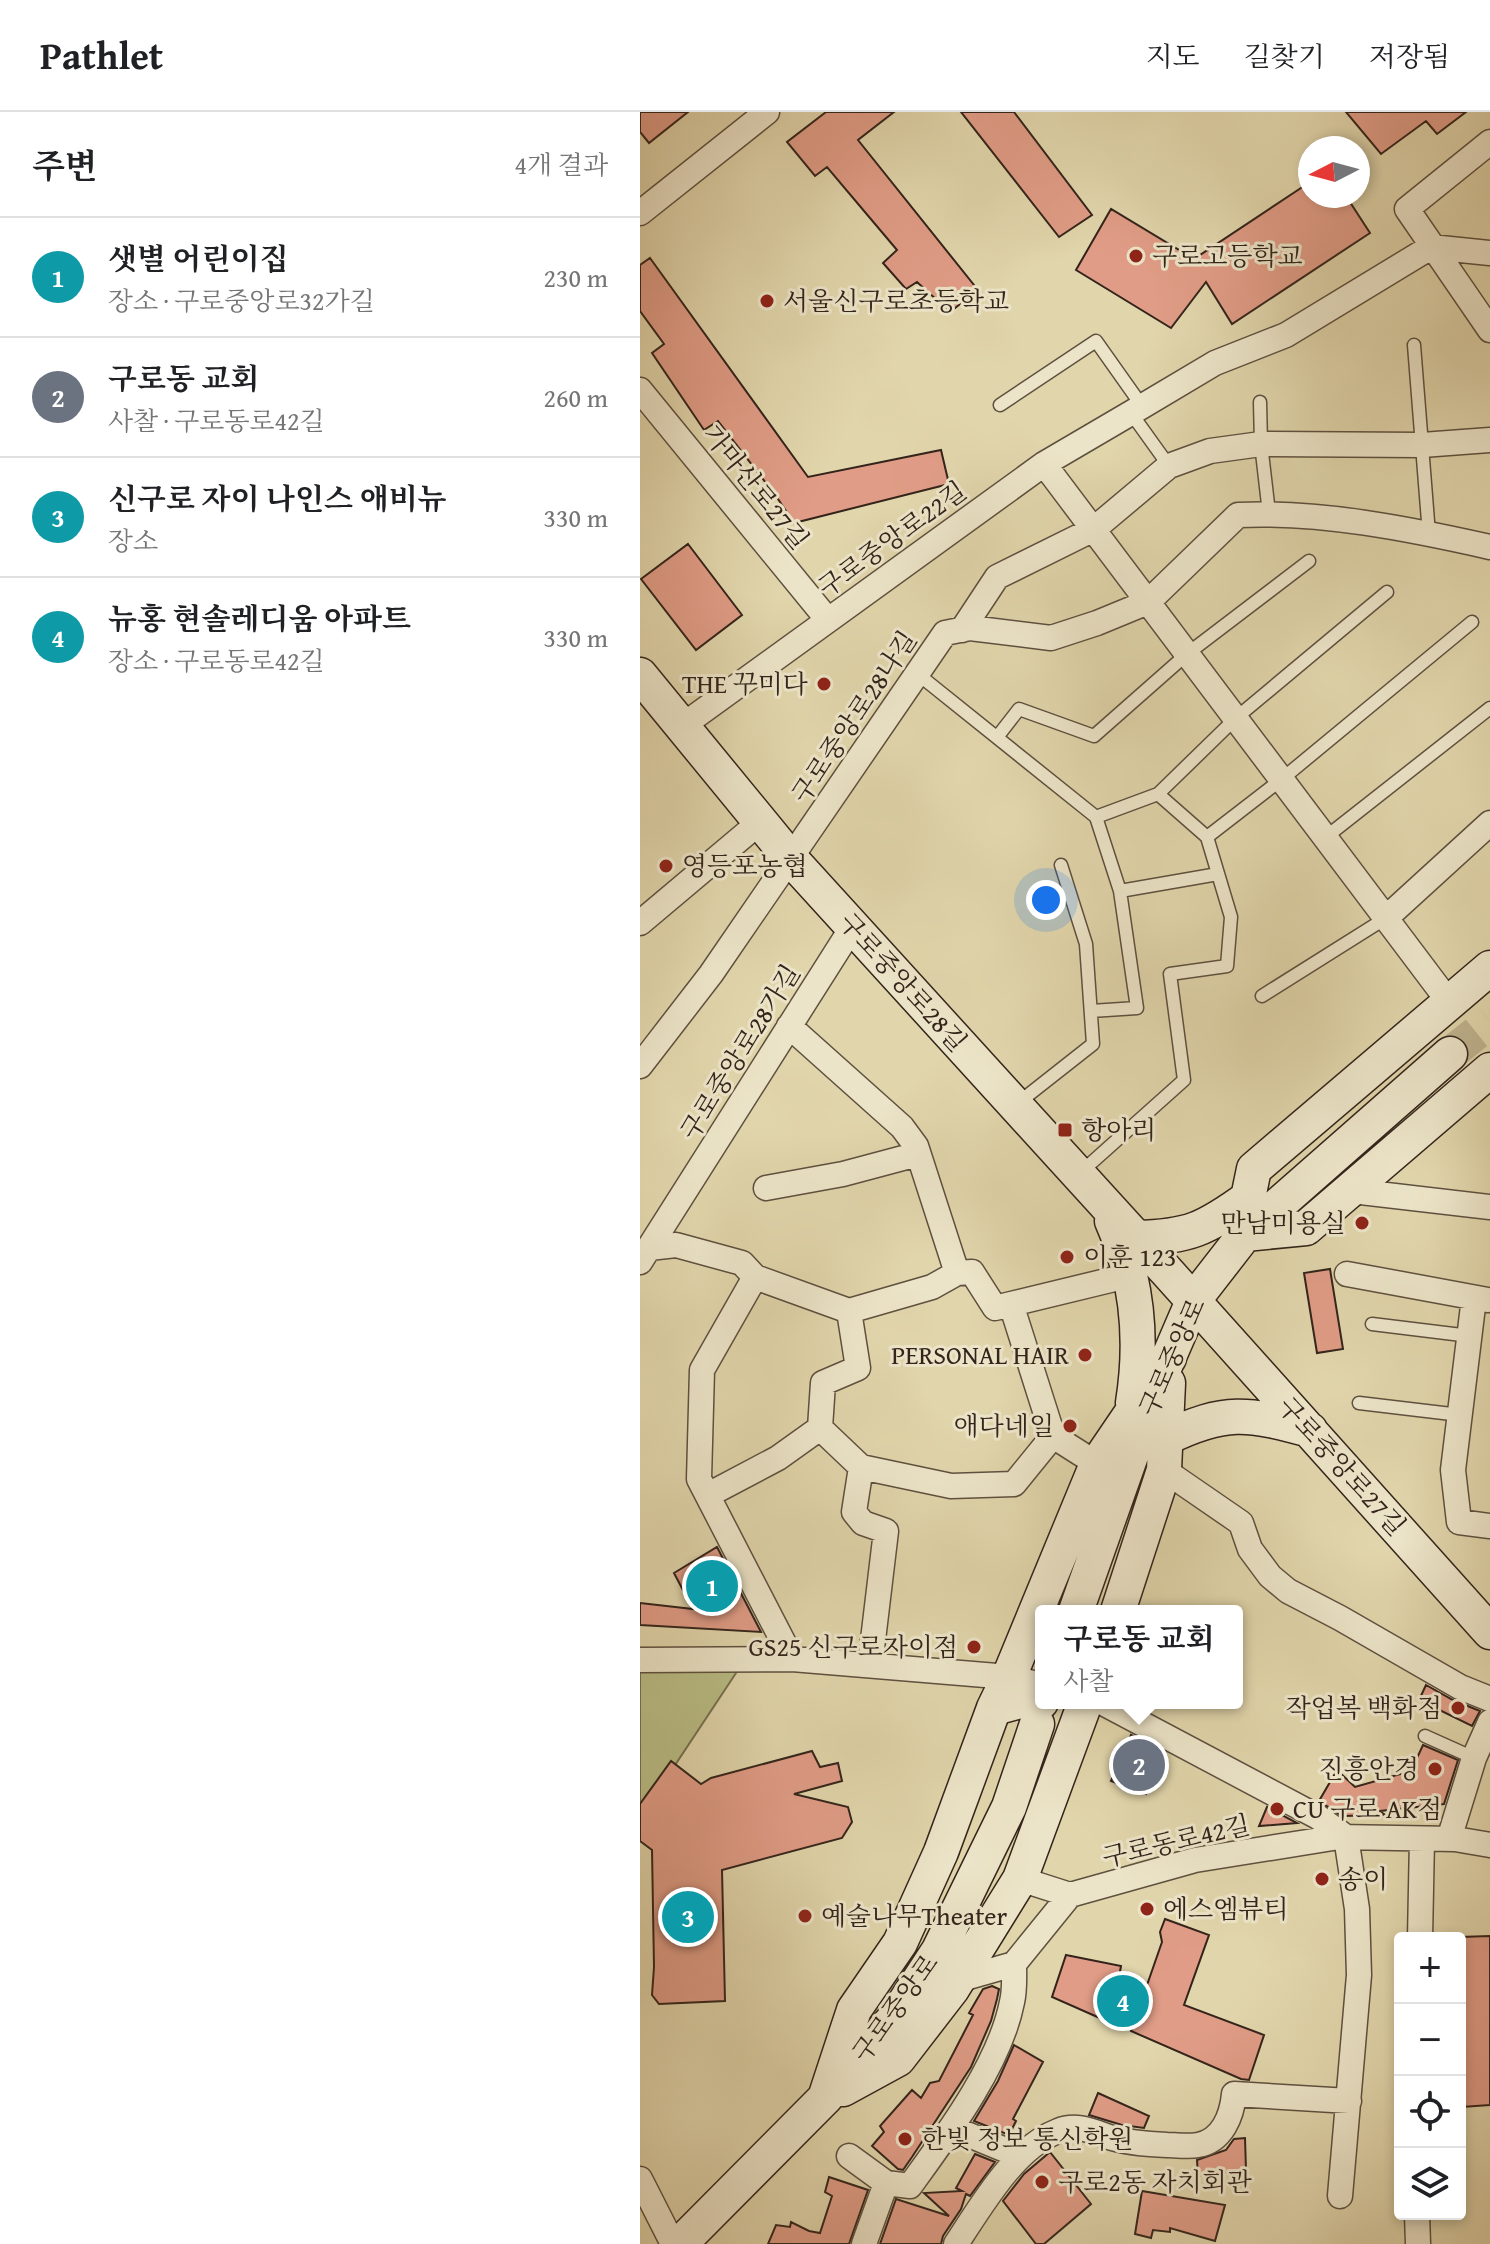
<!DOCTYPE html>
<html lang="ko">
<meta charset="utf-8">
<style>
body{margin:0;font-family:"Gentium Book Plus","Noto Serif KR",serif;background:#f2f2f2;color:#202124}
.controls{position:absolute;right:24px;bottom:24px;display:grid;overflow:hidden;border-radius:8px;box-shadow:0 4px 12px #0003}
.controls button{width:72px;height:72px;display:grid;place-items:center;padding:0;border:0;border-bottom:2px solid #e0e0e0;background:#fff;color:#202124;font:40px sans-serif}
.compass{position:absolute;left:658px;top:24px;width:72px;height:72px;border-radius:50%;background:#fff;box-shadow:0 4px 12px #0003;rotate:264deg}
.you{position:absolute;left:406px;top:788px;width:28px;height:28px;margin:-20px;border:6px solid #fff;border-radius:50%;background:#1a73e8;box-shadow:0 0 0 12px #1a73e833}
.badge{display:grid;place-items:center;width:52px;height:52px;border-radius:50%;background:#8f2418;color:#fff;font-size:26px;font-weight:700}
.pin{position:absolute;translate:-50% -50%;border:4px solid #fff;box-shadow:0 2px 8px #0006}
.popup{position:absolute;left:395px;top:1493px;width:208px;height:104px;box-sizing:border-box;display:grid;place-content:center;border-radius:8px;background:#fff;filter:drop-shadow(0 2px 6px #0005);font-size:26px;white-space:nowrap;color:#757577}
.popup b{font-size:30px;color:#202124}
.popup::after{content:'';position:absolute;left:50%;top:100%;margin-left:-16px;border:16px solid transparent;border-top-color:#fff}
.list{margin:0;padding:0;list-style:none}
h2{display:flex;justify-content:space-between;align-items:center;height:104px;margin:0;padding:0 32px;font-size:34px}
h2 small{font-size:26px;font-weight:400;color:#757577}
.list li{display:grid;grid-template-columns:52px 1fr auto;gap:24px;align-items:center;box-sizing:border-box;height:120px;padding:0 32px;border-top:2px solid #e0e0e0}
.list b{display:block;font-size:30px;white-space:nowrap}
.list p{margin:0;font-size:26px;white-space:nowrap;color:#757577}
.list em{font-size:26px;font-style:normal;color:#757577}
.icon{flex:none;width:44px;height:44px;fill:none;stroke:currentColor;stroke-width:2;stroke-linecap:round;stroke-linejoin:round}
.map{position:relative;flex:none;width:850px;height:2132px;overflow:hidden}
header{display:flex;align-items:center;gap:48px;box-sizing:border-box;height:112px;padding:0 40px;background:#fff;border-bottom:2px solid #e0e0e0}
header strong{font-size:38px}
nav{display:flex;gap:44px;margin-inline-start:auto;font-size:28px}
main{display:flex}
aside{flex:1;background:#fff}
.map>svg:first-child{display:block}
.green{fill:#b9bc84;stroke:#767050;stroke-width:2}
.building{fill:#e09c86;stroke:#33241b;stroke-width:2}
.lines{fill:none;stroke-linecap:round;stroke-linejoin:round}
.secondary-tunnel{stroke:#beb28e;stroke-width:34;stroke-dasharray:34 17;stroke-linecap:butt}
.lane-casing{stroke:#5e503f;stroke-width:15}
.street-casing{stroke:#5e503f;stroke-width:27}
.secondary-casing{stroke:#33241b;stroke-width:37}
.lane{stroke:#ece4c8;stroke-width:12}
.street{stroke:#ece4c8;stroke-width:24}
.secondary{stroke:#ece4c8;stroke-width:34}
.poi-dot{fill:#8f2418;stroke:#ece4c8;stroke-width:3}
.labels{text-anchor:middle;stroke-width:6;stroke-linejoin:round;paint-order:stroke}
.poi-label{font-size:26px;fill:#33241b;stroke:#ece4c8;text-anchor:start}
.street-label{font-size:26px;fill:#33241b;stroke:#ece4c8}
</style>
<header>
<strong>Pathlet</strong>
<nav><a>지도</a><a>길찾기</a><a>저장됨</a></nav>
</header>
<main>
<aside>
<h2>주변<small>4개 결과</small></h2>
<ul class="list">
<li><span class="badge" style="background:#0f9aa8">1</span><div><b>샛별 어린이집</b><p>장소 · 구로중앙로32가길</p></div><em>230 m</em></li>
<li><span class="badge" style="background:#6b7280">2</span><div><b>구로동 교회</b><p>사찰 · 구로동로42길</p></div><em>260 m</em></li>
<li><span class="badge" style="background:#0f9aa8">3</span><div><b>신구로 자이 나인스 애비뉴</b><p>장소</p></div><em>330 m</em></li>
<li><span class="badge" style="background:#0f9aa8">4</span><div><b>뉴홍 현솔레디움 아파트</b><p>장소 · 구로동로42길</p></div><em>330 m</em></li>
</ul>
</aside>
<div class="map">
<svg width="850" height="2132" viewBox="0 0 850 2132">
<rect width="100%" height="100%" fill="#e1d5ab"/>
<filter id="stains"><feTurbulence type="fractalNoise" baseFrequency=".0025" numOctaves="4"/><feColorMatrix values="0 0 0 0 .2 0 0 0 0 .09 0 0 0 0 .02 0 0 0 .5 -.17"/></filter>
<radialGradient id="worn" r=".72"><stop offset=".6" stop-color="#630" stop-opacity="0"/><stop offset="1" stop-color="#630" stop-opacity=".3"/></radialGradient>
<path class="green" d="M 100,1555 L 0,1706 L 0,1557 Z"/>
<path class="building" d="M 0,0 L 48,0 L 9,31 L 0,20 Z
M 186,0 L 254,0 L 218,28 L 338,178 L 310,200 L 277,170 L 266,177 L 243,151 L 257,138 L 187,55 L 175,64 L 147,30 Z
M 321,0 L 374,0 L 452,103 L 419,125 Z
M 706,0 L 826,0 L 797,22 L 786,9 L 741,42 Z
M 670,70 L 670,84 L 706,84 L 730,121 L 592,212 L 566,170 L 531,216 L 436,158 L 471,97 L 554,147 Z
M 10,146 L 168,365 L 301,338 L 309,372 L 154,411 L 136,384 L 78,309 L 64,318 L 12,241 L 24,232 L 0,199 L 0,153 Z
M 48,432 L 102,503 L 56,538 L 1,467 Z
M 690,1157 L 703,1237 L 677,1241 L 664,1161 Z
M 77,1435 L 121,1520 L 0,1513 L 0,1491 L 53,1497 L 34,1461 Z
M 786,1573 L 813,1588 L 840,1599 L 832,1614 L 779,1588 Z
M 491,1623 L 525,1641 L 506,1682 L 471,1669 Z
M 783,1633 L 818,1648 L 804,1692 L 740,1699 L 745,1703 L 702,1704 L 679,1689 L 697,1658 L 715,1675 L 771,1659 Z
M 172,1639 L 180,1655 L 198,1651 L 202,1669 L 154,1682 L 208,1695 L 212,1710 L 202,1726 L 82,1758 L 85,1889 L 19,1892 L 12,1883 L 14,1855 L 12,1738 L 0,1729 L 0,1692 L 31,1649 L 61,1672 L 71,1666 Z
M 627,1695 L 657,1711 L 619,1714 Z
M 525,1807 L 569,1823 L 544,1893 L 624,1923 L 609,1968 L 601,1967 L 491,1919 L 522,1830 L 520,1820 Z
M 850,1824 L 850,1993 L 822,1995 L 820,1825 Z
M 426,1843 L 481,1854 L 471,1911 L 412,1885 Z
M 352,1874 L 359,1877 L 357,1887 L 351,1909 L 331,1955 L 272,2045 L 263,2058 L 258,2057 L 232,2034 L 244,2020 L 240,2014 L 272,1978 L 281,1986 L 290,1971 L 299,1969 L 333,1903 L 329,1901 L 343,1877 Z
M 374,1933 L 403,1950 L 373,2007 L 376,2009 L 369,2023 L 334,2009 L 358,1969 Z
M 458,1981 L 509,2004 L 504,2016 L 482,2013 L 449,2003 Z
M 605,2026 L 606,2058 L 558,2064 L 557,2048 L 586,2038 L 594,2027 Z
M 410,2040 L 451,2092 L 404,2132 L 396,2132 L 363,2089 L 384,2062 Z
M 335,2042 L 355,2050 L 330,2084 L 326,2082 L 321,2097 L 303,2124 L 301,2132 L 240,2132 L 256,2087 L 309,2104 L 284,2081 L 322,2079 L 316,2076 Z
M 189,2065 L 228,2078 L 209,2132 L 128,2132 L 136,2113 L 150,2115 L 151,2110 L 169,2119 L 180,2121 L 192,2084 L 185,2080 Z
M 502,2079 L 585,2093 L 575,2129 L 530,2116 L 530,2120 L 513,2118 L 511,2126 L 495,2122 Z"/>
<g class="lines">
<path class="secondary-tunnel" d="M 810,942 L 850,910"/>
<defs>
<path id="lane" d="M 774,233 L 789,422
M 620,290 L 621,332 L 629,401
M 360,293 L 456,229 L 502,294
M 491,301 L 529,354
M 279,563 L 456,705
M 358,624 L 379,597 L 454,624 L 547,542 L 669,449
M 456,705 L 518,682 L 596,606 L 747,480
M 567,725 L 642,667 L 832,510
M 686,725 L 850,596
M 480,779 L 578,762
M 622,884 L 746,806
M 451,899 L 497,896 L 480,779 L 456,705
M 378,991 L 453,932 L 446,832 L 421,753
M 440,1061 L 544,968 L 530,862 L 587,854 L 591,805 L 567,725 L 518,682
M 732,1212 L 830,1224
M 719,1291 L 820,1303
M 785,1624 L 834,1646"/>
<path id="street" d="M 850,30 L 767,97 L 850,218
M 0,101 L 127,0
M 0,278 L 188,508
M 404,352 L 809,890
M 322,518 L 357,465 L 454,417 L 529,354 L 570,339 L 621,332 L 782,333 L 850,328
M 42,614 L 404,352 L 491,301 L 575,251 L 646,223 L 791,135 L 850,141
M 746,806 L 850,711
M 0,811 L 120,710
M 149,914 L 262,1015 L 276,1034 L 317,1161 L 332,1160 L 355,1196 L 371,1192 L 413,1324 L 374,1372 L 311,1374 L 221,1355
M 0,954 L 71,862 L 305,521 L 330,516 L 411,526 L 457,511 L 508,490 L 598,403 C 680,399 770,417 850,435
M 126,1076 L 203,1062 L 278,1042
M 712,1079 L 850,1095
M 9,1136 L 36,1133 L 102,1151 L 115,1165 L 209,1199 L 292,1175 L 317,1161
M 0,1150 L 213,814
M 707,1162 L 848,1188
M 115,1165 L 62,1258 L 59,1367 L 152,1547
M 834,1186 L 813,1358 L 819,1410 L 850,1414
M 371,1192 L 491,1163
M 180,1316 L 221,1355 L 214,1400 L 223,1411 L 246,1419 L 230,1553
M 413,1324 L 457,1352
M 524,1358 L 601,1411 L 610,1437 L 630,1464 L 648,1479 L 700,1506 L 820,1575 L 850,1587
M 68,1383 L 138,1346 L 180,1316 L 183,1271 L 218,1256 L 209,1199
M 0,1548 L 152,1547 L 369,1565 L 401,1573
M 463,1591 L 678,1705 L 706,1725 L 717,1797 L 719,1863 L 700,2084
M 809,1727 L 834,1646 L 850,1610
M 380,1767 L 430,1783 L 555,1748 L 699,1725 L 815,1727 L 850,1733
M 780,1826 L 782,1727
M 318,1868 L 374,1852 L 430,1783
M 312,2016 L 380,2044
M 209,2044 L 246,2071 L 224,2132
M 0,2067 L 33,2132
M 246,2071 L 270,2074 C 307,2023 360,1952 372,1890 C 375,1878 374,1865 374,1852
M 777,2102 L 778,2132
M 316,2132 C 342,2093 374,2036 418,2019 C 437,2011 454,2020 472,2026 C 490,2031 508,2032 527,2033 C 537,2033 548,2035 558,2033 C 582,2029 592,2004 594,1982 L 709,1989"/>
<path id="secondary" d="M 0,563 L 151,747 L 530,1163 L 850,1520
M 850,856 L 614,1057 L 608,1086 L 605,1122 L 666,1116 L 850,958
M 472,1109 C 498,1168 503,1228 493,1291
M 496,1126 C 549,1125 565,1117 608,1086
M 526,1326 C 585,1297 608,1301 670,1318
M 436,1499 L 512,1284 L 553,1189 L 605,1122 L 810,942
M 478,1499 L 524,1358 L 528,1271
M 354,1596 L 392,1586 L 401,1590
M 203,1977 L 258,1947 L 312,1877 L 380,1767 L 445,1591
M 185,1986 L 214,1898 L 260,1831 L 301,1740 L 354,1596 L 369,1565 L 457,1352 L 529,1246
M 40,2132 L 185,1986 L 254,1907 L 299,1838 L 369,1695 L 397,1612"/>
</defs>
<use href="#lane" class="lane-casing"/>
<use href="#street" class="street-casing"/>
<use href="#secondary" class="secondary-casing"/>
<use href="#lane" class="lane"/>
<use href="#street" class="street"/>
<use href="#secondary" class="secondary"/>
</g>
<g class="poi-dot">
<circle cx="496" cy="144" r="8"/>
<circle cx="127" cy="189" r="8"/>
<circle cx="184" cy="572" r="8"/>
<circle cx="26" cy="754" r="8"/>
<rect x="417" y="1010" width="16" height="16" rx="4"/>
<circle cx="722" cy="1111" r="8"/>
<circle cx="427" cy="1145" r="8"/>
<circle cx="445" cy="1243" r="8"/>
<circle cx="430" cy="1314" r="8"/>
<circle cx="334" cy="1535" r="8"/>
<circle cx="818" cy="1596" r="8"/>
<circle cx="795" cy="1657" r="8"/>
<circle cx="637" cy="1697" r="8"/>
<circle cx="682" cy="1767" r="8"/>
<circle cx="507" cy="1797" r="8"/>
<circle cx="165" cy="1804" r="8"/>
<circle cx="265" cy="2027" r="8"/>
<circle cx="402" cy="2070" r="8"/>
</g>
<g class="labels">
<g class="poi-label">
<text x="512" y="153">구로고등학교</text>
<text x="143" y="198">서울신구로초등학교</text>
<text x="168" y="581" text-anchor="end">THE 꾸미다</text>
<text x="42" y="763">영등포농협</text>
<text x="441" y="1027">항아리</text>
<text x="706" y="1120" text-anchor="end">만남미용실</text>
<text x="443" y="1154">이훈 123</text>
<text x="429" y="1252" text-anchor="end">PERSONAL HAIR</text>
<text x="414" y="1323" text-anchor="end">애다네일</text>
<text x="318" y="1544" text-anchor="end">GS25 신구로자이점</text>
<text x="802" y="1605" text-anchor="end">작업복 백화점</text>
<text x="779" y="1666" text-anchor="end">진흥안경</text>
<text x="653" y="1706">CU 구로 AK점</text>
<text x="698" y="1776">송이</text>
<text x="523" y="1806">에스엠뷰티</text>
<text x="181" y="1813">예술나무Theater</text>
<text x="281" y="2036">한빛 정보 통신학원</text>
<text x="418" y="2079">구로2동 자치회관</text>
</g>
<g class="street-label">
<text transform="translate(116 375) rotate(51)" y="9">가마산로27길</text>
<text transform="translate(252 427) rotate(-36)" y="9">구로중앙로22길</text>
<text transform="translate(214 605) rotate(-56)" y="9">구로중앙로28나길</text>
<text transform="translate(263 870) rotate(48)" y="9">구로중앙로28길</text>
<text transform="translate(100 940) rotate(-58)" y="9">구로중앙로28가길</text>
<text transform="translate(532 1245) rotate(-66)" y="9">구로중앙로</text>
<text transform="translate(702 1354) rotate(48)" y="9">구로중앙로27길</text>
<text transform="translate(536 1729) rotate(-13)" y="9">구로동로42길</text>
<text transform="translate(255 1896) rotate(-54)" y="9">구로중앙로</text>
</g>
</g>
<rect width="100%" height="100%" filter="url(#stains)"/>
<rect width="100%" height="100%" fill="url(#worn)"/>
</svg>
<div class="controls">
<button>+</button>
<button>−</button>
<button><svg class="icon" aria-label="locate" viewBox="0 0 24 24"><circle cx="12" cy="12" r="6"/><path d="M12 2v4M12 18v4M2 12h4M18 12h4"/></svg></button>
<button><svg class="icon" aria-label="layers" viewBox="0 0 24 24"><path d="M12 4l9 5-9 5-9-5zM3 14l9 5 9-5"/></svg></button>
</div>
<svg class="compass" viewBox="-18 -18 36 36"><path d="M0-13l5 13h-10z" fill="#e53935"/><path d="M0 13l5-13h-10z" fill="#757577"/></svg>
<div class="you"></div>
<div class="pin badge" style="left:72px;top:1474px;background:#0f9aa8">1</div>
<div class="pin badge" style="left:499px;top:1653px;background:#6b7280">2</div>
<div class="popup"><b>구로동 교회</b>사찰</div>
<div class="pin badge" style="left:48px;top:1805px;background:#0f9aa8">3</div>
<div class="pin badge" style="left:483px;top:1889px;background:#0f9aa8">4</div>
</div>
</main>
